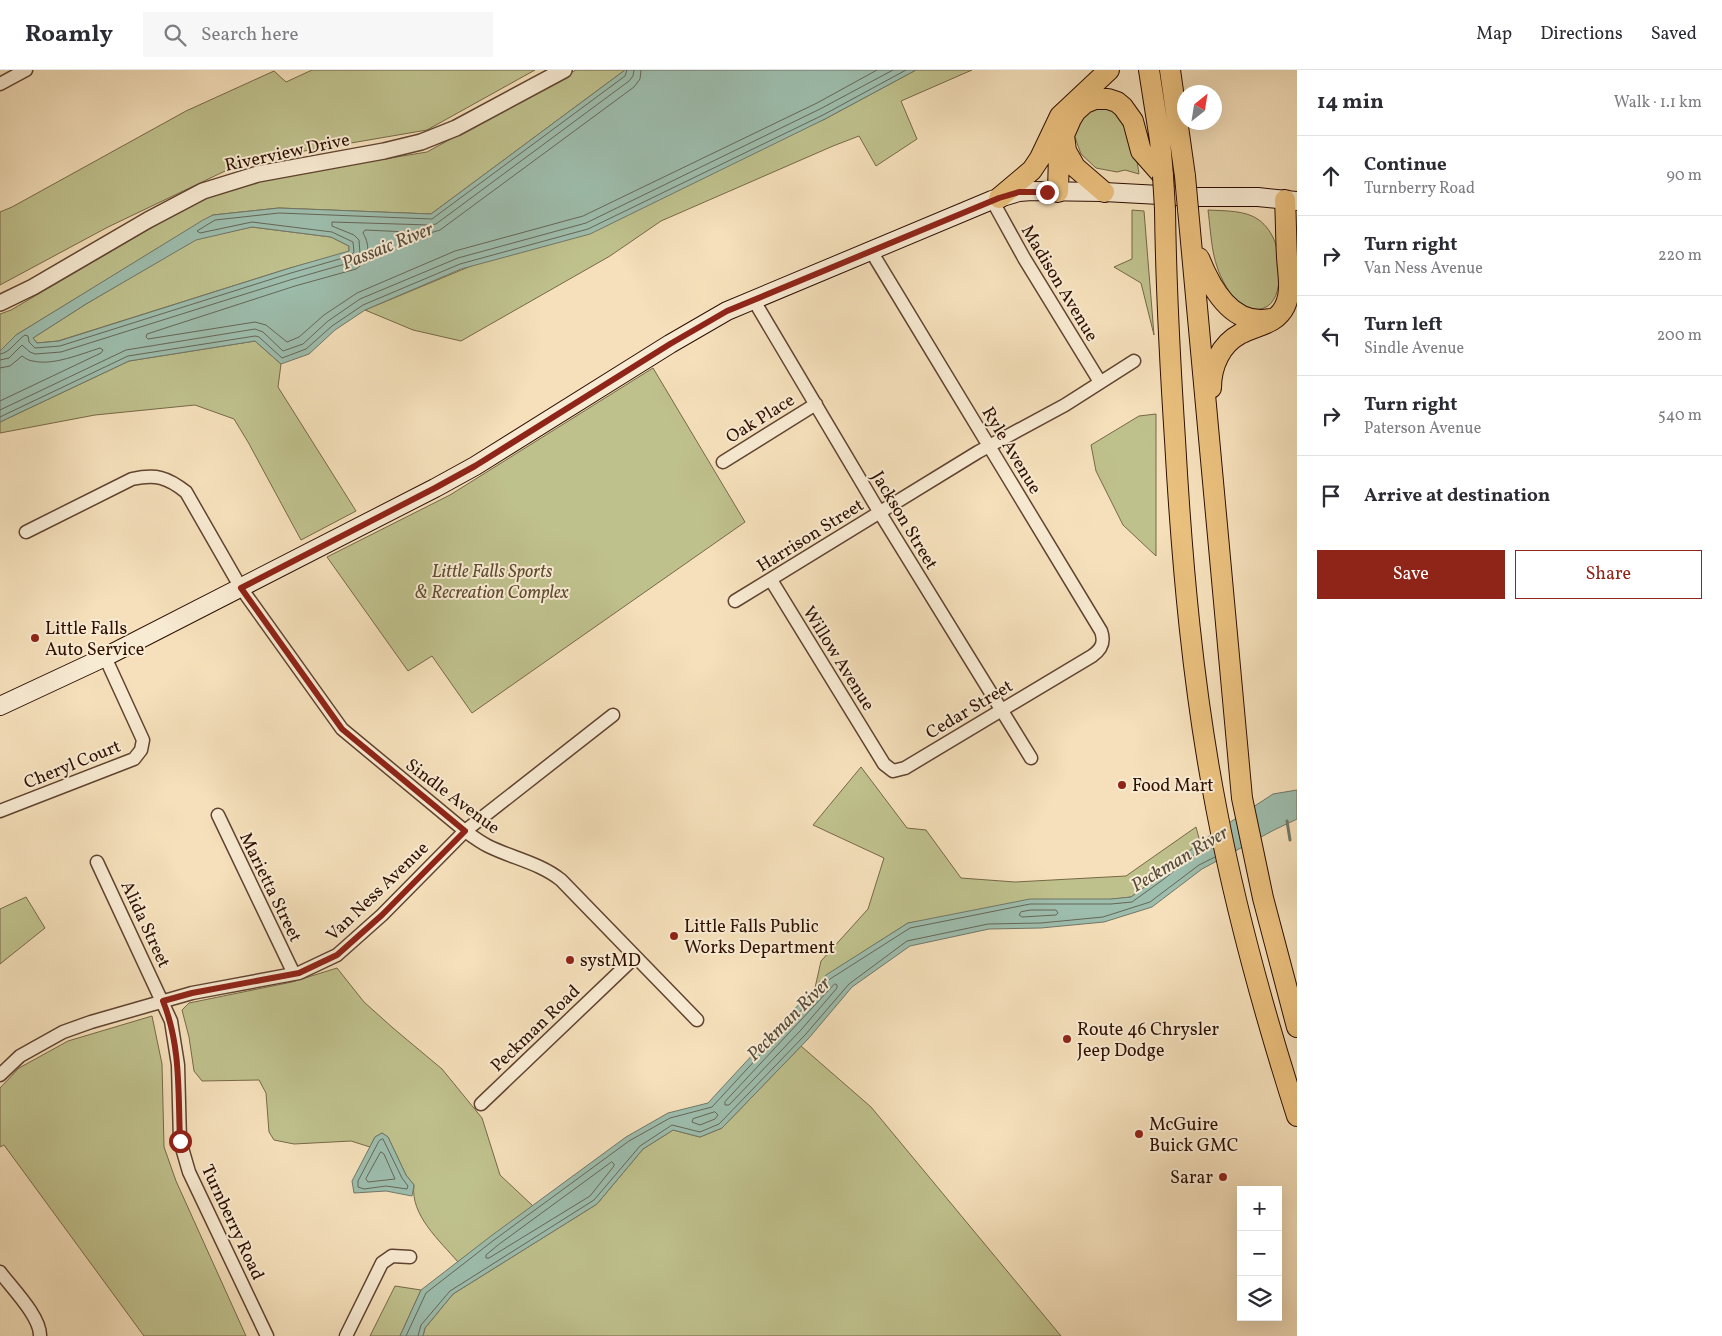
<!DOCTYPE html>
<meta charset="utf-8">
<style>
body{margin:0;font-family:Vollkorn,serif;background:#f7f7f7;color:#2b2b33}
.controls{position:absolute;right:15px;bottom:15px;display:grid;overflow:hidden;border-radius:0px;box-shadow:0 5px 20px #0002}
.controls button{width:45px;height:45px;display:grid;place-items:center;padding:0;border:0;border-bottom:1px solid #e1e1e2;background:#fff;color:#2b2b33;font:25px sans-serif}
.compass{position:absolute;left:1177px;top:15px;width:45px;height:45px;border-radius:50%;background:#fff;box-shadow:0 5px 20px #0002;rotate:30deg}
.stop{position:absolute;width:15px;height:15px;margin:-11px;border:4px solid #8f2418;border-radius:50%;background:#fff}
.stop.end{background:#8f2418;border-color:#fff;box-shadow:0 1px 5px #0008}
.list{margin:0;padding:0;list-style:none}
h2{display:flex;justify-content:space-between;align-items:center;height:65px;margin:0;padding:0 20px;font-size:21px}
h2 small{font-size:16px;font-weight:400;color:#7c7c81}
.list li{display:grid;grid-template-columns:32px 1fr auto;gap:15px;align-items:center;box-sizing:border-box;height:80px;padding:0 20px;border-top:1px solid #e1e1e2}
.list b{display:block;font-size:19px;white-space:nowrap}
.list p{margin:0;font-size:16px;white-space:nowrap;color:#7c7c81}
.list em{font-size:16px;font-style:normal;color:#7c7c81}
.actions{display:flex;gap:10px;padding:15px 20px}
.actions a{flex:1;padding:11px 0;border:1px solid #8f2418;border-radius:0px;text-align:center;font-size:18px;color:#8f2418}
.actions .main{background:#8f2418;color:#fff}
.icon{flex:none;width:28px;height:28px;fill:none;stroke:currentColor;stroke-width:2;stroke-linecap:round;stroke-linejoin:round}
.map{position:relative;flex:none;width:1297px;height:1266px;overflow:hidden}
header{display:flex;align-items:center;gap:30px;box-sizing:border-box;height:70px;padding:0 25px;background:#fff;border-bottom:1px solid #e1e1e2}
header strong{font-size:24px}
nav{display:flex;gap:28px;margin-inline-start:auto;font-size:18px}
.search{width:350px;height:45px;background:#f7f7f7;display:flex;align-items:center;gap:12px;box-sizing:border-box;padding:0 18px;border-radius:0px;color:#7c7c81;font-size:19px}
main{display:flex}
aside{flex:1;background:#fff}
.map>svg:first-child{display:block}
.green{fill:#bfc18d;stroke:#776847}
.water{fill:#9dbdad;stroke:#717768;fill-rule:evenodd}
.lines{fill:none;stroke-linecap:round;stroke-linejoin:round}
.shore{stroke:#666657;stroke-width:1}
.stream{stroke:#717768;stroke-width:3}
.minor-casing{stroke:#604330;stroke-width:15}
.tertiary-casing{stroke:#604330;stroke-width:18}
.secondary-casing{stroke:#2f0f01;stroke-width:20}
.trunk-casing{stroke:#2f0f01;stroke-width:22}
.minor{stroke:#f8ebd3;stroke-width:12}
.tertiary{stroke:#f8ebd3;stroke-width:15}
.secondary{stroke:#f8ebd3;stroke-width:18}
.trunk{stroke:#eac07e;stroke-width:20}
.trunk-bridge-casing{stroke:#2f0f01;stroke-width:22;stroke-linecap:butt}
.trunk-bridge{stroke:#eac07e;stroke-width:20}
.route{stroke:#8f2418;stroke-width:6}
.poi-dot{fill:#8f2418;stroke:#f8ebd3;stroke-width:2}
.labels{text-anchor:middle;stroke-width:4;stroke-linejoin:round;paint-order:stroke}
.street-label{font-size:18px;fill:#2f0f01;stroke:#f8ebd3}
.park-label{font-size:18px;font-style:italic;fill:#614d32;stroke:#f8ebd3}
.poi-label{font-size:18px;fill:#2f0f01;stroke:#f8ebd3;text-anchor:start}
.water-label{font-size:19px;font-style:italic;fill:#564c3d;stroke:#f8ebd3}
</style>
<header>
<strong>Roamly</strong>
<div class="search"><svg class="icon" aria-label="search" viewBox="0 0 24 24"><circle cx="10" cy="10" r="6"/><path d="M15 15l6 6"/></svg>Search here</div>
<nav><a>Map</a><a>Directions</a><a>Saved</a></nav>
</header>
<main>
<div class="map">
<svg width="1297" height="1266" viewBox="0 0 1297 1266">
<rect width="100%" height="100%" fill="#f5e0bb"/>
<filter id="stains"><feTurbulence type="fractalNoise" baseFrequency=".004" numOctaves="4"/><feColorMatrix values="0 0 0 0 .2 0 0 0 0 .09 0 0 0 0 .02 0 0 0 .5 -.17"/></filter>
<radialGradient id="worn" r=".72"><stop offset=".6" stop-color="#630" stop-opacity="0"/><stop offset="1" stop-color="#630" stop-opacity=".3"/></radialGradient>
<path class="green" d="M 312,0 L 535,0 L 427,60 L 246,91 L 108,157 L 0,215 L 0,142 L 12,137 L 186,41 L 274,1 L 286,12 Z
M 576,0 L 625,0 L 431,144 L 279,138 L 213,145 L 16,265 L 0,281 L 0,244 L 11,240 L 187,137 L 239,114 L 311,101 L 427,82 Z
M 916,0 L 972,0 L 901,31 L 917,69 L 876,96 L 859,66 L 833,76 L 661,151 L 610,186 L 461,271 L 413,260 L 365,240 L 825,49 Z
M 1096,32 L 1114,40 L 1134,71 L 1139,104 L 1125,100 L 1117,102 L 1096,98 L 1081,84 L 1073,62 L 1084,41 Z
M 1132,140 L 1144,141 L 1154,265 L 1141,213 L 1114,197 L 1132,189 Z
M 1208,140 C 1224,141 1246,140 1259,150 C 1266,155 1272,164 1275,172 C 1281,192 1286,244 1252,239 C 1249,239 1245,239 1242,237 C 1237,233 1232,228 1228,224 L 1229,221 C 1211,194 1212,171 1208,140 Z
M 252,157 L 331,167 L 349,176 L 349,182 L 290,198 L 58,271 L 37,273 L 33,268 L 86,234 L 196,169 Z
M 255,271 L 281,294 L 278,317 L 356,441 L 301,470 L 248,372 L 234,349 L 195,335 L 95,345 L 0,363 L 0,352 L 129,291 Z
M 653,298 L 745,452 L 472,643 L 432,586 L 408,601 L 327,487 L 450,425 Z
M 1156,344 L 1156,486 L 1123,455 L 1096,401 L 1091,375 L 1139,346 Z
M 861,697 L 907,758 L 926,760 L 961,808 L 1015,812 L 1126,806 L 1196,757 L 1200,772 L 1161,805 L 1131,827 L 908,853 L 838,898 L 815,918 L 821,891 L 868,839 L 884,788 L 813,755 Z
M 26,827 L 45,858 L 0,894 L 0,839 Z
M 337,898 L 364,932 L 393,958 L 442,999 L 482,1048 L 500,1105 L 533,1136 L 458,1192 C 440,1171 410,1145 414,1115 L 406,1105 L 388,1067 L 382,1063 L 375,1067 L 370,1077 L 351,1071 L 294,1074 L 274,1070 L 269,1062 L 266,1023 L 259,1010 L 202,1011 L 194,1001 L 189,967 L 182,940 L 189,933 L 292,912 Z
M 152,946 L 162,994 L 164,1077 L 176,1111 L 246,1266 L 144,1266 L 4,1075 L 0,1077 L 0,1018 L 19,998 L 68,971 Z
M 801,976 L 871,1037 L 1061,1266 L 423,1266 L 425,1258 L 453,1224 L 597,1134 L 643,1079 L 673,1060 L 700,1067 L 722,1058 Z
M 395,1216 L 421,1220 L 400,1266 L 370,1266 Z"/>
<path class="water" d="M 625,0 L 916,0 L 825,49 L 590,164 L 461,199 L 365,240 L 335,260 L 309,284 L 281,294 L 255,271 L 129,291 L 0,352 L 0,281 L 16,265 L 203,150 L 213,145 L 279,138 L 431,144 ZM 252,157 L 331,167 L 349,176 L 349,181 L 290,198 L 59,271 L 37,273 L 33,268 L 86,234 L 196,170 Z
M 1297,720 L 1297,749 L 1274,760 L 1202,799 L 1152,837 L 1104,852 L 1041,858 L 989,859 L 910,876 L 852,917 L 809,968 L 722,1058 L 700,1067 L 673,1060 L 643,1079 L 597,1134 L 453,1224 L 425,1258 L 423,1266 L 400,1266 L 421,1220 L 491,1166 L 626,1067 L 668,1043 L 708,1033 L 826,905 L 908,853 L 1030,829 L 1111,829 L 1131,827 L 1161,805 L 1200,772 L 1273,724 Z
M 382,1063 L 388,1067 L 406,1105 L 414,1115 L 412,1126 L 386,1121 L 354,1123 L 352,1111 L 375,1067 Z"/>
<g class="lines">
<path class="shore" d="M 641,0 L 640,9 L 634,17 L 440,160 L 430,163 L 365,160 L 363,163 C 371,176 369,191 356,199 L 295,216 L 147,264 L 146,267 L 148,269 L 255,252 L 266,255 L 287,272 L 299,267 L 324,245 L 357,223 L 455,181 L 583,146 L 817,33 L 877,0
M 0,284 C 10,283 17,270 25,265 L 28,266 L 29,272 L 35,278 L 60,276 L 291,203 L 350,186 L 354,182 L 353,172 L 332,162 L 252,152 L 200,163 L 197,161 L 215,150 L 279,143 L 432,149 L 625,6 L 627,0
M 0,290 L 9,288 L 22,275 L 30,282 L 35,284 L 61,282 L 293,209 L 352,192 L 357,189 L 360,184 L 359,170 L 354,165 L 332,156 L 332,152 L 430,155 L 436,154 L 629,11 L 633,6 L 634,0
M 0,298 L 10,296 L 22,286 C 25,288 29,291 33,291 C 52,296 81,284 100,278 L 103,280 L 101,283 L 0,331
M 0,340 L 126,280 L 255,259 L 263,262 L 283,281 L 303,274 L 328,251 L 360,229 L 458,188 L 586,153 L 820,39 L 893,0
M 0,347 L 128,286 L 255,266 L 259,267 L 282,288 L 306,279 L 332,256 L 363,235 L 460,194 L 588,159 L 823,45 L 906,0
M 1031,840 L 1056,840 L 1058,843 L 1056,845 L 1022,847 L 1019,845 L 1021,842 Z
M 835,914 L 837,915 L 837,918 L 801,960 L 729,1035 L 725,1035 L 725,1032 Z
M 715,1042 L 718,1045 L 715,1049 L 700,1055 L 692,1052 L 693,1049 Z
M 383,1069 L 402,1108 L 408,1116 L 407,1119 L 386,1116 L 364,1119 L 358,1117 L 358,1111 L 379,1071 Z
M 381,1082 L 384,1084 L 395,1109 L 368,1112 L 366,1109 Z
M 612,1092 L 614,1094 L 614,1096 L 590,1126 L 489,1188 L 486,1188 L 486,1185 L 498,1175 Z
M 406,1266 L 426,1223 L 494,1170 L 629,1071 L 670,1048 L 712,1037 L 830,909 L 910,858 L 1030,834 L 1111,834 L 1132,832 L 1164,809 L 1211,771
M 418,1266 L 421,1255 L 450,1221 L 594,1130 L 640,1076 L 672,1055 L 700,1062 L 719,1054 L 805,965 L 849,914 L 907,871 L 988,854 L 1041,853 L 1103,847 L 1150,832 L 1199,795 L 1215,787"/>
<path class="stream" d="M 1287,751 L 1290,770"/>
<defs>
<path id="minor" d="M 0,14 L 26,0
M 992,130 L 1024,188 L 1100,312
M 753,229 L 880,443 L 1031,688
M 723,392 L 816,334
M 26,462 L 132,409 C 156,404 167,407 186,422 L 241,518 L 342,659 L 465,761 C 472,766 480,772 488,776 C 512,788 540,793 561,810 L 697,950
M 771,510 L 884,694 L 893,701 L 905,698 L 1092,586 C 1102,579 1105,572 1101,561 L 871,181
M 735,531 L 978,382 L 1065,335 L 1134,291
M 0,741 L 134,689 L 141,680 L 143,670 L 105,587
M 218,745 L 294,904
M 97,792 L 171,951 L 178,995 L 180,1071 L 189,1102 L 267,1266
M 0,1005 L 20,986 L 63,962 L 91,952 L 192,923 L 299,903 L 337,885 L 382,845 L 465,761 L 613,645
M 481,1034 L 635,887
M 0,1202 C 11,1217 41,1247 40,1266
M 346,1266 L 382,1193 L 392,1186 L 410,1187"/>
<path id="tertiary" d="M 0,233 L 33,217 L 148,150 L 203,121 L 258,104 L 384,81 L 421,72 L 456,58 L 564,0"/>
<path id="secondary" d="M 0,636 L 105,587 L 435,418 L 475,396 L 670,274 L 727,241 L 992,130 L 1019,122 L 1032,121 L 1104,122 L 1197,127 L 1258,127 L 1297,131"/>
<path id="trunk" d="M 1149,0 L 1160,70 L 1163,106
M 1170,0 L 1185,106
M 1058,122 L 1059,83 L 1061,72
M 1104,122 L 1075,97 L 1066,81 L 1064,65 L 1071,49 L 1076,41 L 1085,33 L 1095,29 L 1108,29 L 1117,32 L 1123,37 L 1133,51 L 1141,81 L 1163,106
M 999,128 L 1032,100 L 1040,88 L 1060,46 L 1109,0
M 1165,139 C 1166,217 1170,293 1175,370 C 1182,495 1193,619 1217,742 C 1237,846 1265,946 1297,1046
M 1188,139 L 1242,728 L 1263,828 L 1297,957
M 1199,188 C 1211,218 1232,257 1270,249
M 1211,318 C 1211,296 1221,274 1240,264 C 1256,255 1276,255 1285,236 C 1292,221 1288,204 1287,187 C 1286,168 1286,149 1285,130"/>
</defs>
<use href="#minor" class="minor-casing"/>
<use href="#tertiary" class="tertiary-casing"/>
<use href="#secondary" class="secondary-casing"/>
<use href="#trunk" class="trunk-casing"/>
<use href="#minor" class="minor"/>
<use href="#tertiary" class="tertiary"/>
<use href="#secondary" class="secondary"/>
<use href="#trunk" class="trunk"/>
<defs>
<path id="trunk-bridge" d="M 1163,106 L 1165,139
M 1185,106 L 1188,139"/>
</defs>
<use href="#trunk-bridge" class="trunk-bridge-casing"/>
<use href="#trunk-bridge" class="trunk-bridge"/>
</g>
<g class="lines">
<path class="route" d="M 180,1071 C 178,1023 181,976 163,931 L 192,923 L 299,903 L 337,885 L 382,845 L 465,761 L 342,659 L 241,518 L 435,418 L 475,396 L 670,274 L 727,241 L 999,128 L 1019,122 L 1047,122"/>
</g>
<g class="poi-dot">
<circle cx="35" cy="568" r="5"/>
<circle cx="1122" cy="715" r="5"/>
<circle cx="674" cy="866" r="5"/>
<circle cx="570" cy="890" r="5"/>
<circle cx="1067" cy="969" r="5"/>
<circle cx="1139" cy="1064" r="5"/>
<circle cx="1223" cy="1107" r="5"/>
</g>
<g class="labels">
<g class="street-label">
<text transform="translate(287 82) rotate(-12)" y="6">Riverview Drive</text>
<text transform="translate(1060 213) rotate(59)" y="6">Madison Avenue</text>
<text transform="translate(760 348) rotate(-32)" y="6">Oak Place</text>
<text transform="translate(1012 380) rotate(59)" y="6">Ryle Avenue</text>
<text transform="translate(905 450) rotate(59)" y="6">Jackson Street</text>
<text transform="translate(810 465) rotate(-32)" y="6">Harrison Street</text>
<text transform="translate(839 588) rotate(58)" y="6">Willow Avenue</text>
<text transform="translate(969 639) rotate(-31)" y="6">Cedar Street</text>
<text transform="translate(72 694) rotate(-22)" y="6">Cheryl Court</text>
<text transform="translate(453 726) rotate(37)" y="6">Sindle Avenue</text>
<text transform="translate(271 817) rotate(64)" y="6">Marietta Street</text>
<text transform="translate(377 821) rotate(-44)" y="6">Van Ness Avenue</text>
<text transform="translate(146 854) rotate(65)" y="6">Alida Street</text>
<text transform="translate(535 958) rotate(-44)" y="6">Peckman Road</text>
<text transform="translate(233 1152) rotate(65)" y="6">Turnberry Road</text>
</g>
<g class="park-label">
<text x="492" y="507">Little Falls Sports<tspan x="492" dy="21">&amp; Recreation Complex</tspan></text>
</g>
<g class="poi-label">
<text x="45" y="564">Little Falls<tspan x="45" dy="21">Auto Service</tspan></text>
<text x="1132" y="721">Food Mart</text>
<text x="684" y="862">Little Falls Public<tspan x="684" dy="21">Works Department</tspan></text>
<text x="580" y="896">systMD</text>
<text x="1077" y="965">Route 46 Chrysler<tspan x="1077" dy="21">Jeep Dodge</tspan></text>
<text x="1149" y="1060">McGuire<tspan x="1149" dy="21">Buick GMC</tspan></text>
<text x="1213" y="1113" text-anchor="end">Sarar</text>
</g>
<g class="water-label">
<text transform="translate(387 175) rotate(-22)" y="7">Passaic River</text>
<text transform="translate(1179 788) rotate(-31)" y="7">Peckman River</text>
<text transform="translate(788 948) rotate(-45)" y="7">Peckman River</text>
</g>
</g>
<rect width="100%" height="100%" filter="url(#stains)"/>
<rect width="100%" height="100%" fill="url(#worn)"/>
</svg>
<div class="controls">
<button>+</button>
<button>−</button>
<button><svg class="icon" aria-label="layers" viewBox="0 0 24 24"><path d="M12 4l9 5-9 5-9-5zM3 14l9 5 9-5"/></svg></button>
</div>
<svg class="compass" viewBox="-18 -18 36 36"><path d="M0-13l5 13h-10z" fill="#e53935"/><path d="M0 13l5-13h-10z" fill="#7c7c81"/></svg>
<div class="stop" style="left:180px;top:1071px"></div>
<div class="stop end" style="left:1047px;top:122px"></div>
</div>
<aside>
<h2>14 min<small>Walk · 1.1 km</small></h2>
<ul class="list">
<li><svg class="icon" aria-label="ahead" viewBox="0 0 24 24"><path d="M12 20V5M6 11l6-6 6 6"/></svg><div><b>Continue</b><p>Turnberry Road</p></div><em>90 m</em></li>
<li><svg class="icon" aria-label="right" viewBox="0 0 24 24"><path d="M7 20v-9h11M14 6l5 5-5 5"/></svg><div><b>Turn right</b><p>Van Ness Avenue</p></div><em>220 m</em></li>
<li><svg class="icon" aria-label="left" viewBox="0 0 24 24"><path d="M17 20v-9H6M10 6l-5 5 5 5"/></svg><div><b>Turn left</b><p>Sindle Avenue</p></div><em>200 m</em></li>
<li><svg class="icon" aria-label="right" viewBox="0 0 24 24"><path d="M7 20v-9h11M14 6l5 5-5 5"/></svg><div><b>Turn right</b><p>Paterson Avenue</p></div><em>540 m</em></li>
<li><svg class="icon" aria-label="arrive" viewBox="0 0 24 24"><path d="M6 21V4h12l-3 4 3 4H6"/></svg><div><b>Arrive at destination</b></div></li>
</ul>
<div class="actions"><a class="main">Save</a><a>Share</a></div>
</aside>
</main>
